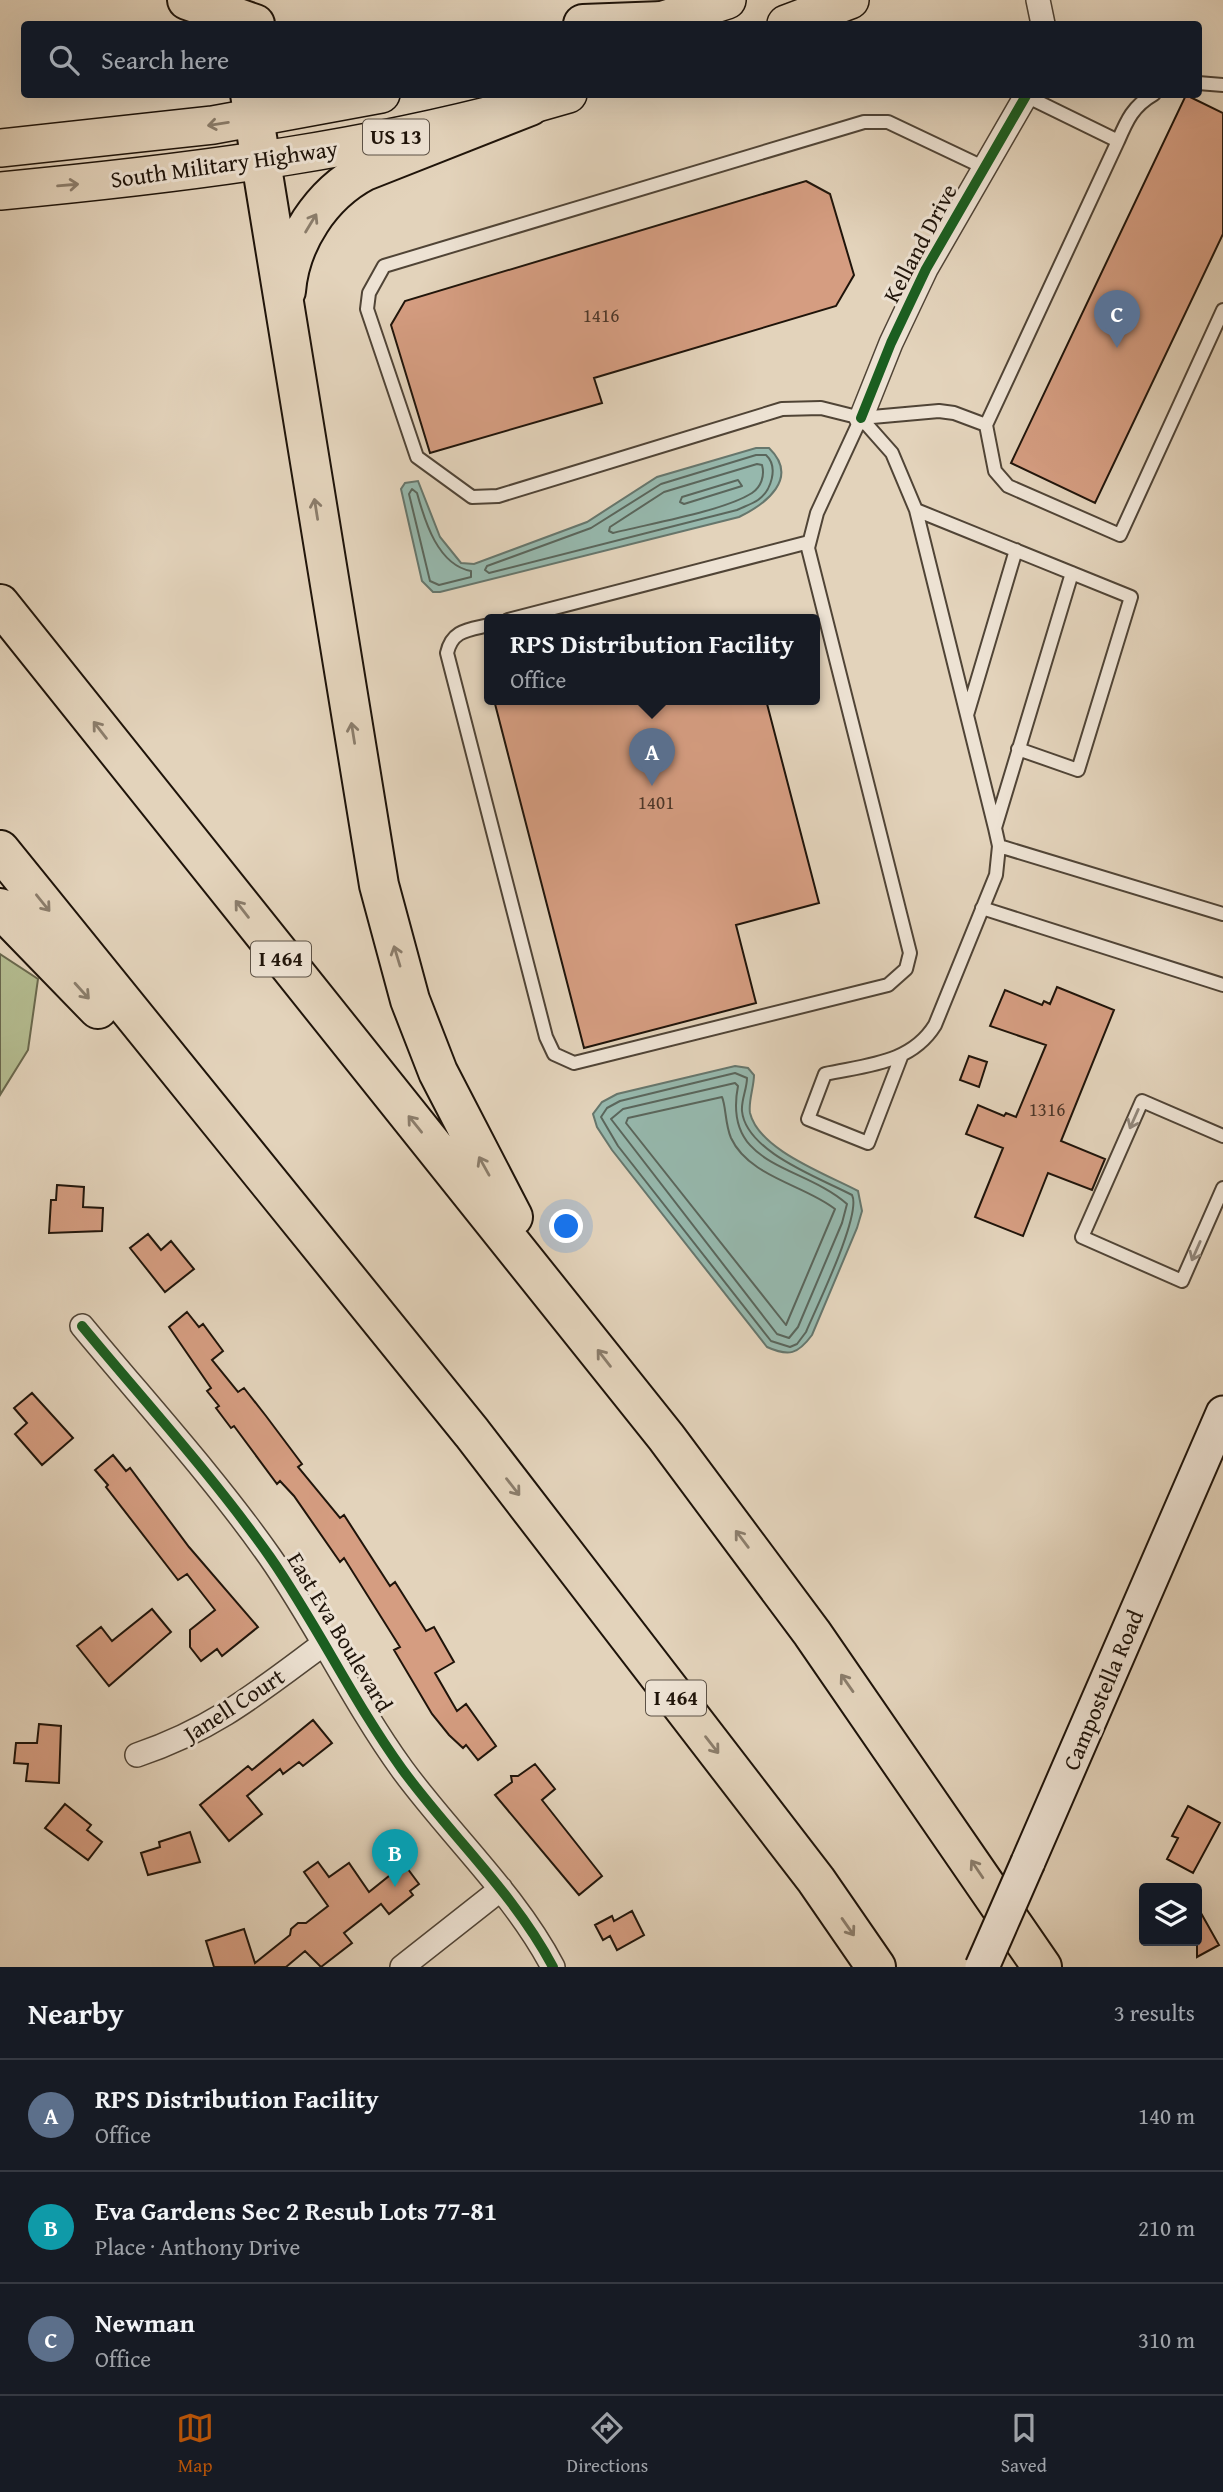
<!DOCTYPE html>
<meta charset="utf-8">
<style>
body{margin:0;font-family:"Gentium Book Plus",serif;background:#20242c;color:#f1f3f6}
.controls{position:absolute;right:21px;bottom:21px;display:grid;overflow:hidden;border-radius:7px;box-shadow:0 7px 28px #0002}
.controls button{width:63px;height:63px;display:grid;place-items:center;padding:0;border:0;border-bottom:2px solid #363941;background:#171b24;color:#f1f3f6;font:35px sans-serif}
.you{position:absolute;left:567px;top:1227px;width:24px;height:24px;margin:-18px;border:5px solid #fff;border-radius:50%;background:#1a73e8;box-shadow:0 0 0 10px #1a73e833}
.badge{display:grid;place-items:center;width:46px;height:46px;border-radius:50%;background:#b45309;color:#fff;font-size:23px;font-weight:700}
.pin{position:absolute;translate:-50% -58px;filter:drop-shadow(0 2px 4px #0008)}
.pin::after{content:'';position:absolute;top:37px;width:24px;height:21px;background:inherit;clip-path:polygon(0 0,100% 0,50% 100%)}
.popup{position:absolute;left:484px;top:614px;width:336px;height:91px;box-sizing:border-box;display:grid;place-content:center;border-radius:7px;background:#171b24;filter:drop-shadow(0 2px 5px #0005);font-size:23px;white-space:nowrap;color:#9ea1a6}
.popup b{font-size:26px;color:#f1f3f6}
.popup::after{content:'';position:absolute;left:50%;top:100%;margin-left:-14px;border:14px solid transparent;border-top-color:#171b24}
.list{margin:0;padding:0;list-style:none}
h2{display:flex;justify-content:space-between;align-items:center;height:91px;margin:0;padding:0 28px;font-size:30px}
h2 small{font-size:23px;font-weight:400;color:#9ea1a6}
.list li{display:grid;grid-template-columns:46px 1fr auto;gap:21px;align-items:center;box-sizing:border-box;height:112px;padding:0 28px;border-top:2px solid #363941}
.list b{display:block;font-size:26px;white-space:nowrap}
.list p{margin:0;font-size:23px;white-space:nowrap;color:#9ea1a6}
.list em{font-size:23px;font-style:normal;color:#9ea1a6}
.icon{flex:none;width:38px;height:38px;fill:none;stroke:currentColor;stroke-width:2;stroke-linecap:round;stroke-linejoin:round}
.map{position:relative;flex:none;width:1223px;height:1967px;overflow:hidden}
.search{position:absolute;background:#171b24;box-shadow:0 7px 28px #0002;left:21px;right:21px;top:21px;height:77px;display:flex;align-items:center;gap:18px;box-sizing:border-box;padding:0 24px;border-radius:7px;color:#9ea1a6;font-size:26px}
.sheet{height:427px;background:#171b24}
nav{display:flex;justify-content:space-around;align-items:center;box-sizing:border-box;height:98px;border-top:2px solid #363941;background:#171b24;font-size:19px;color:#9ea1a6}
nav a{display:grid;justify-items:center;gap:4px}
nav .on{color:#b45309}
.map>svg:first-child{display:block}
.green{fill:#b4bc90;stroke:#6a684d;stroke-width:2}
.water{fill:#96b8ad;stroke:#66766c;stroke-width:2}
.lines{fill:none;stroke-linecap:round;stroke-linejoin:round}
.shore{stroke:#5a665c;stroke-width:2}
.building{fill:#d59d81;stroke:#1f140a;stroke-width:2}
.lane-casing{stroke:#504436;stroke-width:16}
.street-casing{stroke:#504436;stroke-width:26}
.secondary-casing{stroke:#1f140a;stroke-width:37}
.primary-casing{stroke:#1f140a;stroke-width:40}
.highway-casing{stroke:#1f140a;stroke-width:42}
.lane{stroke:#ede2d3;stroke-width:12}
.street{stroke:#ede2d3;stroke-width:23}
.secondary{stroke:#ede2d3;stroke-width:33}
.primary{stroke:#e3d3bb;stroke-width:37}
.highway{stroke:#e3d3bb;stroke-width:38}
.secondary-bridge-casing{stroke:#1f140a;stroke-width:37;stroke-linecap:butt}
.secondary-bridge{stroke:#ede2d3;stroke-width:33}
.cycleway-casing{stroke:#ede2d3;stroke-width:15}
.cycleway{stroke:#1b5e20;stroke-width:10}
.oneway{stroke:#8b7d6b}
.oneway2{stroke:#908579}
.labels{text-anchor:middle;stroke-width:6;stroke-linejoin:round;paint-order:stroke}
.number-label{font-size:19px;fill:#4c3628}
.shield{fill:#ede2d3;stroke:#5d5246;stroke-width:2}
.shield-label{font-size:21px;font-weight:bold;fill:#1f140a}
.street-label{font-size:23px;fill:#1f140a;stroke:#ede2d3}
</style>
<div class="map">
<svg width="1223" height="1967" viewBox="0 0 1223 1967">
<rect width="100%" height="100%" fill="#e3d3bb"/>
<filter id="stains"><feTurbulence type="fractalNoise" baseFrequency=".00286" numOctaves="4"/><feColorMatrix values="0 0 0 0 .2 0 0 0 0 .09 0 0 0 0 .02 0 0 0 .5 -.17"/></filter>
<radialGradient id="worn" r=".72"><stop offset=".6" stop-color="#630" stop-opacity="0"/><stop offset="1" stop-color="#630" stop-opacity=".3"/></radialGradient>
<path class="green" d="M 0,954 L 38,979 L 28,1050 L 0,1095 Z"/>
<path class="water" d="M 756,448 L 769,448 C 800,478 766,504 739,517 L 440,592 L 433,592 L 422,581 L 401,489 L 405,483 L 418,481 L 440,537 L 461,563 L 474,564 L 587,522 L 657,477 Z
M 735,1066 L 748,1068 L 754,1075 C 754,1087 748,1102 750,1113 C 759,1150 826,1174 858,1191 L 862,1211 L 857,1228 L 812,1335 C 798,1354 789,1357 767,1347 L 612,1150 L 597,1127 L 593,1114 L 602,1102 L 617,1094 Z"/>
<g class="lines">
<path class="shore" d="M 756,455 L 766,455 C 779,467 771,491 758,500 C 752,504 743,507 737,510 L 489,573 L 485,570 L 487,566 L 591,528 L 661,484 Z
M 757,464 L 762,465 C 765,476 761,487 752,493 C 724,511 648,524 613,533 L 609,531 L 610,527 L 664,492 Z
M 738,480 L 742,486 L 684,504 L 680,502 L 682,497 Z
M 412,489 L 417,493 C 425,522 438,565 471,571 L 471,577 L 439,585 L 430,581 L 409,494 Z
M 735,1073 L 747,1078 C 747,1089 741,1100 742,1111 C 746,1152 820,1178 852,1195 C 862,1214 816,1308 806,1332 L 797,1344 L 790,1347 L 771,1341 L 618,1146 L 601,1117 L 607,1108 L 620,1101 Z
M 735,1083 L 738,1086 C 722,1168 802,1164 847,1204 L 842,1223 L 798,1327 L 789,1338 L 777,1334 L 611,1119 L 623,1109 Z
M 722,1097 C 726,1106 725,1124 731,1138 C 749,1177 805,1185 835,1209 L 786,1325 L 626,1123 L 628,1118 Z"/>
</g>
<path class="building" d="M 1186,95 L 1223,113 L 1223,234 L 1095,503 L 1011,463 Z
M 806,181 L 830,194 L 854,275 L 836,306 L 594,378 L 602,403 L 430,453 L 391,325 L 405,301 Z
M 494,700 L 766,700 L 819,903 L 736,925 L 756,1003 L 584,1048 Z
M 1057,987 L 1114,1010 L 1061,1141 L 1105,1159 L 1092,1190 L 1048,1173 L 1023,1236 L 975,1217 L 1003,1148 L 966,1134 L 978,1105 L 1004,1116 L 1006,1113 L 1016,1117 L 1046,1045 L 990,1026 L 1005,990 L 1042,1005 L 1044,1001 L 1050,1004 Z
M 969,1056 L 987,1062 L 979,1087 L 960,1080 Z
M 57,1185 L 84,1187 L 83,1207 L 103,1208 L 102,1231 L 49,1233 L 51,1200 L 56,1200 Z
M 148,1234 L 161,1250 L 171,1241 L 194,1269 L 165,1292 L 130,1248 Z
M 187,1312 L 199,1327 L 203,1324 L 223,1351 L 212,1360 L 238,1392 L 244,1388 L 266,1416 L 302,1464 L 298,1467 L 340,1518 L 344,1515 L 390,1586 L 395,1582 L 426,1631 L 434,1627 L 454,1662 L 435,1673 L 457,1711 L 466,1704 L 496,1746 L 478,1760 L 466,1745 L 463,1748 L 449,1735 L 432,1714 L 394,1650 L 400,1647 L 344,1558 L 340,1562 L 294,1496 L 280,1481 L 277,1484 L 234,1426 L 231,1428 L 216,1408 L 219,1406 L 207,1391 L 211,1388 L 169,1327 Z
M 32,1393 L 73,1438 L 42,1465 L 15,1434 L 27,1423 L 14,1408 Z
M 113,1455 L 126,1471 L 130,1468 L 189,1547 L 258,1627 L 222,1656 L 217,1649 L 201,1661 L 190,1647 L 190,1630 L 215,1610 L 187,1574 L 178,1580 L 106,1487 L 108,1485 L 95,1470 Z
M 152,1609 L 171,1632 L 109,1686 L 77,1646 L 101,1627 L 112,1641 Z
M 313,1720 L 332,1743 L 303,1766 L 299,1762 L 283,1774 L 280,1769 L 247,1796 L 262,1814 L 229,1841 L 200,1805 L 248,1766 L 252,1770 Z
M 39,1724 L 61,1726 L 59,1783 L 26,1781 L 28,1764 L 14,1763 L 16,1743 L 37,1743 Z
M 535,1764 L 555,1789 L 542,1800 L 602,1876 L 579,1895 L 495,1795 L 512,1782 L 511,1776 L 518,1776 Z
M 65,1804 L 91,1825 L 87,1830 L 102,1842 L 88,1860 L 45,1828 Z
M 1188,1806 L 1220,1823 L 1193,1873 L 1167,1859 L 1178,1838 L 1172,1836 Z
M 190,1832 L 200,1862 L 148,1875 L 141,1853 L 160,1847 L 159,1842 Z
M 318,1862 L 329,1877 L 349,1863 L 369,1892 L 404,1864 L 419,1884 L 410,1891 L 413,1895 L 389,1914 L 381,1904 L 344,1933 L 352,1943 L 321,1967 L 305,1951 L 286,1967 L 214,1967 L 206,1941 L 244,1929 L 255,1963 L 290,1935 L 291,1929 L 298,1923 L 306,1923 L 328,1906 L 304,1872 Z
M 1197,1906 L 1219,1945 L 1197,1957 Z
M 632,1911 L 644,1935 L 617,1950 L 610,1936 L 603,1940 L 595,1925 L 612,1916 L 614,1921 Z"/>
<g class="lines">
<defs>
<path id="lane" d="M 1198,83 L 1223,85
M 1118,141 C 1127,120 1133,106 1154,94
M 985,168 L 888,122 L 864,122 L 384,266 L 369,293 L 367,309 L 417,457 L 472,497 L 498,496 L 782,409 L 821,408 L 861,418 L 939,411 L 954,413 L 986,425 L 1118,141 L 1026,96
M 986,425 L 995,471 L 1008,486 L 1120,535 L 1223,310
M 916,510 L 1131,597 L 1078,770 L 1018,749
M 508,620 L 809,542
M 489,625 C 468,630 452,630 447,653 L 546,1037 L 554,1054 L 574,1063 L 888,985 L 906,969 L 910,953 L 808,548 L 817,513 L 861,418 L 892,453 L 916,510 L 995,828 L 999,846 L 996,875 L 935,1025 C 911,1064 866,1065 825,1074 L 808,1119 L 868,1143 L 901,1057
M 967,715 L 1016,550
M 995,828 L 1072,573
M 999,846 L 1223,914
M 982,908 L 1223,985
M 1223,1136 L 1142,1101 L 1082,1237 L 1182,1281 L 1223,1188"/>
<path id="street" d="M 1038,0 L 1043,24
M 861,418 L 891,343 L 926,269 L 1027,94
M 82,1326 C 145,1402 213,1476 270,1557 C 318,1626 353,1701 402,1769 C 451,1836 514,1893 553,1967
M 137,1755 C 215,1729 261,1690 326,1642
M 402,1967 L 501,1889"/>
<path id="secondary" d="M 1028,1862 L 1223,1413"/>
<path id="primary" d="M 651,24 L 727,0
M 786,24 L 850,0
M 0,148 L 213,125 L 381,94
M 0,191 C 192,173 382,149 568,94"/>
<path id="highway" d="M 187,0 L 255,24
M 583,24 L 663,21
M 250,94 L 379,885 L 410,1000 L 438,1072 L 513,1217
M 286,291 C 290,242 321,194 365,171 L 530,106
M 0,604 L 666,1437 L 812,1633 L 1042,1967
M 0,850 L 472,1433 L 816,1880 L 876,1967
M 0,908 L 98,1009"/>
</defs>
<use href="#lane" class="lane-casing"/>
<use href="#street" class="street-casing"/>
<use href="#secondary" class="secondary-casing"/>
<use href="#primary" class="primary-casing"/>
<use href="#highway" class="highway-casing"/>
<use href="#lane" class="lane"/>
<use href="#street" class="street"/>
<use href="#secondary" class="secondary"/>
<use href="#primary" class="primary"/>
<use href="#highway" class="highway"/>
<defs>
<path id="secondary-bridge" d="M 982,1967 L 1028,1862"/>
</defs>
<use href="#secondary-bridge" class="secondary-bridge-casing"/>
<use href="#secondary-bridge" class="secondary-bridge"/>
<defs>
<path id="cycleway" d="M 861,418 L 891,343 L 926,269 L 1027,94
M 82,1326 C 145,1402 213,1476 270,1557 C 318,1626 353,1701 402,1769 C 451,1836 514,1893 553,1967"/>
</defs>
<use href="#cycleway" class="cycleway-casing"/>
<use href="#cycleway" class="cycleway"/>
</g>
<defs><path id="oneway-shaft" d="M-6 0H5M1.5-3L5.5 0L1.5 3" fill="none" stroke-width="1.6" stroke-linecap="round" stroke-linejoin="round" transform="scale(1.75)"/></defs>
<g class="oneway">
<use href="#oneway-shaft" transform="translate(218 124) rotate(171)"/>
<use href="#oneway-shaft" transform="translate(68 185) rotate(-5)"/>
<use href="#oneway-shaft" transform="translate(311 223) rotate(-59)"/>
<use href="#oneway-shaft" transform="translate(316 509) rotate(-99)"/>
<use href="#oneway-shaft" transform="translate(100 730) rotate(-128)"/>
<use href="#oneway-shaft" transform="translate(353 733) rotate(-99)"/>
<use href="#oneway-shaft" transform="translate(43 903) rotate(51)"/>
<use href="#oneway-shaft" transform="translate(242 909) rotate(-128)"/>
<use href="#oneway-shaft" transform="translate(397 956) rotate(-107)"/>
<use href="#oneway-shaft" transform="translate(82 991) rotate(48)"/>
<use href="#oneway-shaft" transform="translate(415 1124) rotate(-129)"/>
<use href="#oneway-shaft" transform="translate(484 1166) rotate(-119)"/>
<use href="#oneway-shaft" transform="translate(604 1358) rotate(-128)"/>
<use href="#oneway-shaft" transform="translate(513 1487) rotate(52)"/>
<use href="#oneway-shaft" transform="translate(742 1539) rotate(-127)"/>
<use href="#oneway-shaft" transform="translate(847 1683) rotate(-125)"/>
<use href="#oneway-shaft" transform="translate(712 1745) rotate(52)"/>
<use href="#oneway-shaft" transform="translate(977 1869) rotate(-124)"/>
<use href="#oneway-shaft" transform="translate(848 1927) rotate(55)"/>
</g>
<g class="oneway2">
<use href="#oneway-shaft" transform="translate(1134 1119) rotate(114)"/>
<use href="#oneway-shaft" transform="translate(1196 1251) rotate(114)"/>
</g>
<g class="labels">
<g class="number-label">
<text x="601" y="322">1416</text>
<text x="656" y="809">1401</text>
<text x="1047" y="1116">1316</text>
</g>
<g class="shield">
<rect x="363" y="119.5" width="66" height="35" rx="5"/>
<rect x="251" y="941.5" width="60" height="35" rx="5"/>
<rect x="646" y="1680.5" width="60" height="35" rx="5"/>
</g>
<g class="shield-label">
<text x="396" y="144">US 13</text>
<text x="281" y="966">I 464</text>
<text x="676" y="1705">I 464</text>
</g>
<g class="street-label">
<text transform="translate(224 164) rotate(-8)" y="8">South Military Highway</text>
<text transform="translate(920 243) rotate(-62)" y="8">Kelland Drive</text>
<text transform="translate(340 1632) rotate(59)" y="8">East Eva Boulevard</text>
<text transform="translate(1103 1690) rotate(-67)" y="8">Campostella Road</text>
<text transform="translate(234 1705) rotate(-33)" y="8">Janell Court</text>
</g>
</g>
<rect width="100%" height="100%" filter="url(#stains)"/>
<rect width="100%" height="100%" fill="url(#worn)"/>
</svg>
<div class="controls">
<button><svg class="icon" aria-label="layers" viewBox="0 0 24 24"><path d="M12 4l9 5-9 5-9-5zM3 14l9 5 9-5"/></svg></button>
</div>
<div class="you"></div>
<div class="pin badge" style="left:652px;top:786px;background:#5c6f8a">A</div>
<div class="popup"><b>RPS Distribution Facility</b>Office</div>
<div class="pin badge" style="left:395px;top:1887px;background:#0f9aa8">B</div>
<div class="pin badge" style="left:1117px;top:348px;background:#5c6f8a">C</div>
<div class="search"><svg class="icon" aria-label="search" viewBox="0 0 24 24"><circle cx="10" cy="10" r="6"/><path d="M15 15l6 6"/></svg>Search here</div>
</div>
<section class="sheet">
<h2>Nearby<small>3 results</small></h2>
<ul class="list">
<li><span class="badge" style="background:#5c6f8a">A</span><div><b>RPS Distribution Facility</b><p>Office</p></div><em>140 m</em></li>
<li><span class="badge" style="background:#0f9aa8">B</span><div><b>Eva Gardens Sec 2 Resub Lots 77-81</b><p>Place · Anthony Drive</p></div><em>210 m</em></li>
<li><span class="badge" style="background:#5c6f8a">C</span><div><b>Newman</b><p>Office</p></div><em>310 m</em></li>
</ul>
</section>
<nav>
<a class="on"><svg class="icon" aria-label="map" viewBox="0 0 24 24"><path d="M3 6l6-2 6 2 6-2v14l-6 2-6-2-6 2zM9 4v14M15 6v14"/></svg>Map</a>
<a><svg class="icon" aria-label="directions" viewBox="0 0 24 24"><path d="M12 3l9 9-9 9-9-9zM9 14v-3h6M13 9l2 2-2 2"/></svg>Directions</a>
<a><svg class="icon" aria-label="saved" viewBox="0 0 24 24"><path d="M7 4h10v16l-5-4-5 4z"/></svg>Saved</a>
</nav>
